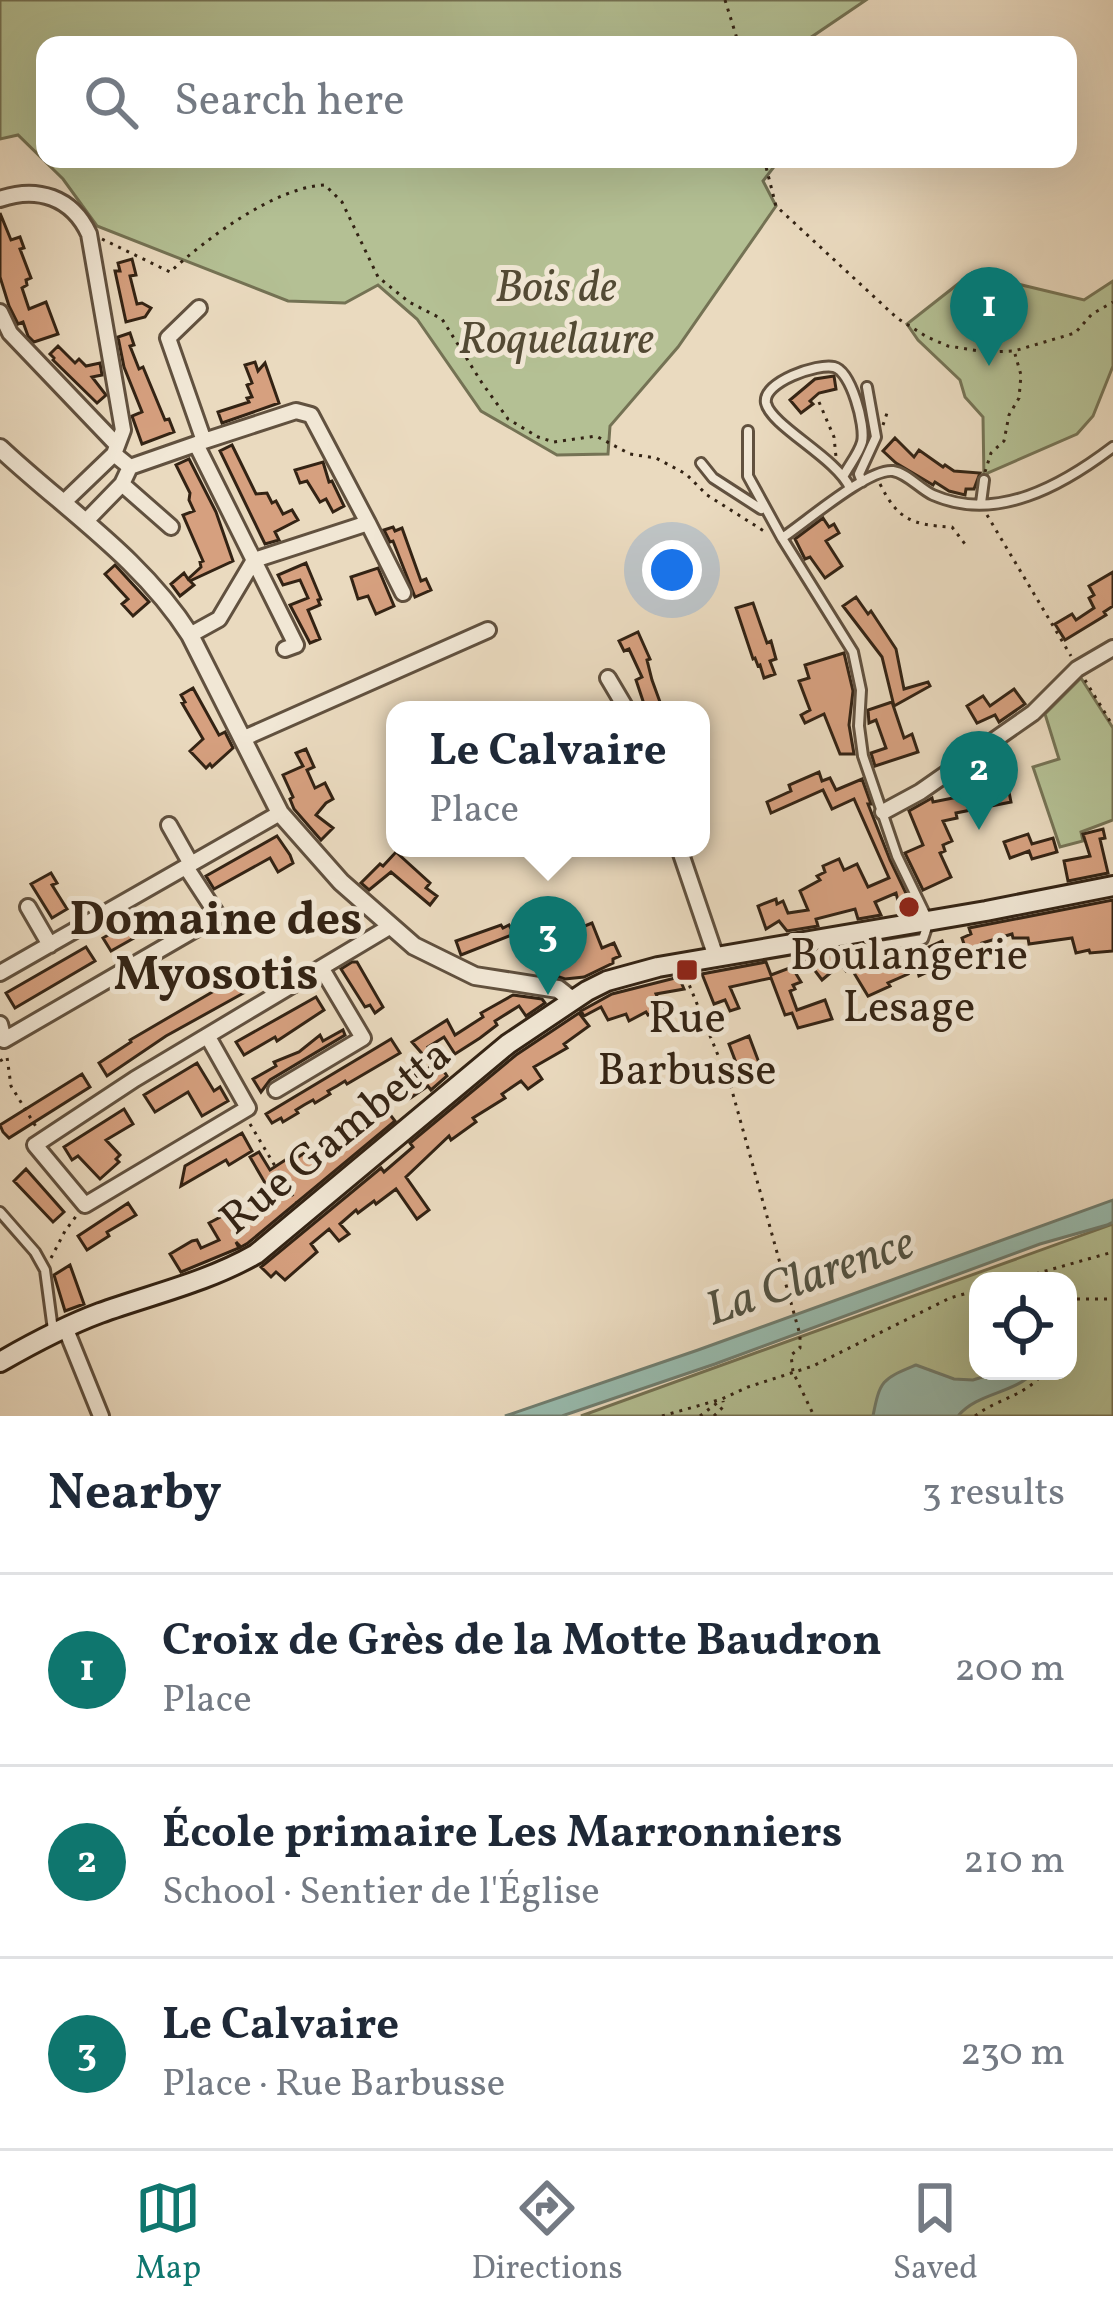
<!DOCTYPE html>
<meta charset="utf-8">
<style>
body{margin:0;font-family:Vollkorn,serif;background:#f6f6f7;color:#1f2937}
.controls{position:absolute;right:36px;bottom:36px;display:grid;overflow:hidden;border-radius:24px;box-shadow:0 12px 48px #0002}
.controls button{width:108px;height:108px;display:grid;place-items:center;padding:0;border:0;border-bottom:3px solid #e0e1e3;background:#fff;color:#1f2937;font:60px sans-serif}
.you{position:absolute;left:672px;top:570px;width:42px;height:42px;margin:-30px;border:9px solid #fff;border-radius:50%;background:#1a73e8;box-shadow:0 0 0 18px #1a73e833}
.badge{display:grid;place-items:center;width:78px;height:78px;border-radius:50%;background:#0f766e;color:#fff;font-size:39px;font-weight:700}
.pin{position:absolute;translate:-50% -99px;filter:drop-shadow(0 3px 6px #0008)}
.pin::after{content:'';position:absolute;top:63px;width:42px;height:36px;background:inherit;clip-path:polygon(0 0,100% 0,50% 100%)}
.popup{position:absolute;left:386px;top:701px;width:324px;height:156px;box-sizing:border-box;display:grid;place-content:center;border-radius:24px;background:#fff;filter:drop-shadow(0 3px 9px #0005);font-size:39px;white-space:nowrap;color:#747a83}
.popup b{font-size:45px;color:#1f2937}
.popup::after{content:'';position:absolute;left:50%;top:100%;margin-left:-24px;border:24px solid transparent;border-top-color:#fff}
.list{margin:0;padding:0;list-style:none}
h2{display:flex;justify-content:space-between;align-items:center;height:156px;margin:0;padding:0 48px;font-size:51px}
h2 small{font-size:39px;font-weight:400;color:#747a83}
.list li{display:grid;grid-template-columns:78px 1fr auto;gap:36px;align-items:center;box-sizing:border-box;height:192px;padding:0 48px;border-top:3px solid #e0e1e3}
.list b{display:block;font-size:45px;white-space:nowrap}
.list p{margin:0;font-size:39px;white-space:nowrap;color:#747a83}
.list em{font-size:39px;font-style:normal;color:#747a83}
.icon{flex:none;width:66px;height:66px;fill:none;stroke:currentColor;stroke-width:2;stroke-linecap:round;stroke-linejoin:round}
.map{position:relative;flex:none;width:1113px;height:1416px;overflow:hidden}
.search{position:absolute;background:#fff;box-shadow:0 12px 48px #0002;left:36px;right:36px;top:36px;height:132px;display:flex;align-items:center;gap:30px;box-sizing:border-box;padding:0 42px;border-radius:24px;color:#747a83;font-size:45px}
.sheet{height:732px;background:#fff}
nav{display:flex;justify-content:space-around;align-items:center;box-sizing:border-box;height:168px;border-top:3px solid #e0e1e3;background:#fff;font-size:33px;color:#747a83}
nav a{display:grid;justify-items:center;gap:6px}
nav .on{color:#0f766e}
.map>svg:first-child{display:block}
.green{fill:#b4c094;stroke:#747254;stroke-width:3;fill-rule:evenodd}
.water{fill:#98bbae;stroke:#707e70;stroke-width:3}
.building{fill:#d6a07f;stroke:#332314;stroke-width:3}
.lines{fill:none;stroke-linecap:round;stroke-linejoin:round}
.service-casing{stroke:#61513f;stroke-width:14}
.minor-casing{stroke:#61513f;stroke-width:20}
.tertiary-casing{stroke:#61513f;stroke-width:22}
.secondary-casing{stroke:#332314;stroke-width:24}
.path{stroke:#332314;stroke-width:3;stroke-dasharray:3 6;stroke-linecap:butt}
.service{stroke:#f1e7d5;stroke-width:8}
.minor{stroke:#f1e7d5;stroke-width:14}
.tertiary{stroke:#f1e7d5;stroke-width:16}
.secondary{stroke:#f1e7d5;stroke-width:18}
.poi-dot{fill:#8f2418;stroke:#f1e7d5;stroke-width:4.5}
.labels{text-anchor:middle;stroke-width:10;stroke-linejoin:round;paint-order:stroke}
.park-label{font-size:45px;font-style:italic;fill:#534a34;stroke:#f1e7d5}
.poi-label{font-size:45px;fill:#332314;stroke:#f1e7d5}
.street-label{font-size:45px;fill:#332314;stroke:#f1e7d5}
.neighbourhood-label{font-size:48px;font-weight:bold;fill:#332314;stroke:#f1e7d5}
.water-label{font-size:48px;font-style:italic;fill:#515142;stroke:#f1e7d5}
</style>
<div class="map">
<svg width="1113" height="1416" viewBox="0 0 1113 1416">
<rect width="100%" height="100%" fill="#eadabf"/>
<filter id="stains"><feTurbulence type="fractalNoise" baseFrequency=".00167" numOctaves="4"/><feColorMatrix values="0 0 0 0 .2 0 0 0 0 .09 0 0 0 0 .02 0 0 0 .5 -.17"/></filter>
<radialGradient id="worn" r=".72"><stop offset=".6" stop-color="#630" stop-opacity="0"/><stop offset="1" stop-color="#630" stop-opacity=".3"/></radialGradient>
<path class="green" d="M 0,0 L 866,0 L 810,38 L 812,45 L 45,45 L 45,159 L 780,159 L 763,181 L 776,206 L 678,347 L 610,426 L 608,454 L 557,455 L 481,411 L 417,319 L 378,285 L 345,303 L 288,301 L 97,226 L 63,179 L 18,135 L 0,139 Z
M 972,273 L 1084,300 L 1113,281 L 1113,366 L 1093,416 L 1077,434 L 988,473 L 984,480 L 983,417 L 965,397 L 960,380 L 918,340 L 907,324 Z
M 1081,678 L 1113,728 L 1113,820 L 1081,832 L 1083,841 L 1060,847 L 1033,767 L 1059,759 L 1045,714 Z
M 1113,1224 L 1113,1416 L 581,1416 ZM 978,1281 L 1068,1281 L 1068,1371 L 978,1371 Z"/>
<path class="water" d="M 1113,1200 L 1113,1222 L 1107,1225 L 1040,1244 L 715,1364 L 562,1416 L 505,1416 L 698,1350 Z
M 916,1365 L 954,1379 L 973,1380 L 1002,1371 L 1035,1371 C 1015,1394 978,1392 958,1416 L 873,1416 C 880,1379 883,1379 916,1365 Z"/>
<path class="building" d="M 0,213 L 11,240 L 20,237 L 24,248 L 20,249 L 31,278 L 26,280 L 27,285 L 22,288 L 29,309 L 46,302 L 58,334 L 34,342 L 28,336 L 23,322 L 18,324 L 9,306 L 0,277 Z
M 132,259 L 136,275 L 130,276 L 137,304 L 142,303 L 151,308 L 145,317 L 126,322 L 115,271 L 120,271 L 118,263 Z
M 130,333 L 134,345 L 130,346 L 139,369 L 143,367 L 165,420 L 169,419 L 174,432 L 142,444 L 132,416 L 142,412 L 124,367 L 118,337 Z
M 58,346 L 75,363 L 79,359 L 86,366 L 100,363 L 102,375 L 92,377 L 106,395 L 97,403 L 53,360 L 54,358 L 50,354 Z
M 255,362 L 258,371 L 265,363 L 279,403 L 222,423 L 218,412 L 249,402 L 247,398 L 252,397 L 247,385 L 252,383 L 245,365 Z
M 834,376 L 836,389 L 819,393 L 810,401 L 813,404 L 801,413 L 790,400 L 815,379 Z
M 895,438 L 914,457 L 919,450 L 943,467 L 945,465 L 954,471 L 980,473 L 974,489 L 966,489 L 965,495 L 949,491 L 935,482 L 933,485 L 896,463 L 883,451 Z
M 232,445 L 256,494 L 267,493 L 272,503 L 276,501 L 283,514 L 292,510 L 298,520 L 275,532 L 279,540 L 265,544 L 220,451 Z
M 189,459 L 216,512 L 233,561 L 190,581 L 194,585 L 180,596 L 171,584 L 184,573 L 188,579 L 201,567 L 200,562 L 203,561 L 183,515 L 194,511 L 189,500 L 190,493 L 176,465 Z
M 323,462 L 329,482 L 332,481 L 344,506 L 333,512 L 326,499 L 320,502 L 307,481 L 300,483 L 295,470 Z
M 823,518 L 829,527 L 834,524 L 839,533 L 826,541 L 842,566 L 825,578 L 810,557 L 805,559 L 795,539 Z
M 393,527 L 395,531 L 402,528 L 421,581 L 426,579 L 431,590 L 415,597 L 393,541 L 390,542 L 384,530 Z
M 306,563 L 321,599 L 318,600 L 320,605 L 308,610 L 320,639 L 310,643 L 290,605 L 308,598 L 300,580 L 283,585 L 278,575 Z
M 115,565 L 149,602 L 133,616 L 122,604 L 128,599 L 105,574 Z
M 378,568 L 394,606 L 376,614 L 368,596 L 358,599 L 351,577 Z
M 1113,572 L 1113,606 L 1104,612 L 1106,615 L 1065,640 L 1055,624 L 1072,614 L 1076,620 L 1094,608 L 1089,598 L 1094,595 L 1089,586 Z
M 856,597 L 868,614 L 871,611 L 896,649 L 904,689 L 928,682 L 930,686 L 894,706 L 882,657 L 843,606 Z
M 753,603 L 767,643 L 771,641 L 776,659 L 770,661 L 775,674 L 764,678 L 760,665 L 758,666 L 755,658 L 753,659 L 736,608 Z
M 638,632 L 650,659 L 647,660 L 652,680 L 660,702 L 645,707 L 636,680 L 642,677 L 629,649 L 624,651 L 619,641 Z
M 844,653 L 853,691 L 849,725 L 854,754 L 840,754 L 824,714 L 805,723 L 801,715 L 810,710 L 799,681 L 809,678 L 805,665 Z
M 193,688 L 219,735 L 225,732 L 233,748 L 212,767 L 210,764 L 206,768 L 190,751 L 203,739 L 182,703 L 185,702 L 181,695 Z
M 1014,689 L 1025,704 L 999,722 L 995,715 L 977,723 L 967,706 L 983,696 L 990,706 Z
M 892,702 L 904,738 L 912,734 L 918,752 L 875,766 L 871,753 L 886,748 L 876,720 L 869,723 L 868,710 Z
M 306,749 L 314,767 L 307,770 L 315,788 L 325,783 L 333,799 L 326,803 L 316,815 L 333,828 L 321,840 L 294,809 L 290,799 L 293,797 L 283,775 L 303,766 L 296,753 Z
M 819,772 L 822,781 L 830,778 L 836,790 L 862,779 L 871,804 L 868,804 L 890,860 L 914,910 L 901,912 L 896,893 L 875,902 L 881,915 L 858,919 L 855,909 L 816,919 L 818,926 L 787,931 L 779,921 L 766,929 L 758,906 L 776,899 L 777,904 L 783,901 L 788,913 L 808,910 L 800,891 L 820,880 L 817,876 L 825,872 L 823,866 L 839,859 L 844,870 L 857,864 L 868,887 L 889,878 L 854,799 L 832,809 L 823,790 L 771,813 L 767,802 L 791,791 L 789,785 Z
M 1008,787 L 1011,802 L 956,813 L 957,818 L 943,821 L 952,841 L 943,845 L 945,851 L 940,853 L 951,877 L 923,890 L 905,853 L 923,845 L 909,811 L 932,798 L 933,802 Z
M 1103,829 L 1105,838 L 1100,839 L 1108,873 L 1068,881 L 1064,861 L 1090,856 L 1083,834 Z
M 1028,834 L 1032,844 L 1053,838 L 1057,852 L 1032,859 L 1029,851 L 1010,858 L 1004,842 Z
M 277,836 L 290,855 L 293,863 L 278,872 L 270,858 L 214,889 L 206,876 Z
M 396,852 L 430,883 L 426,888 L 437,896 L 430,905 L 391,872 L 369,890 L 361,883 L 380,864 L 383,866 Z
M 51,873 L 57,883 L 52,885 L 67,909 L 52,918 L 31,884 Z
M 1113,900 L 1113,951 L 1090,953 L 1089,950 L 1076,953 L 1072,938 L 1029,944 L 1028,938 L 1013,938 L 1012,934 L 982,943 L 984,953 L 979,955 L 982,962 L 970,966 L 968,960 L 945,968 L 943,965 L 919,976 L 912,949 L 920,951 L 942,941 L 947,956 L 966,950 L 962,938 L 971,934 L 969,928 Z
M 148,912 L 157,925 L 111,951 L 103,938 Z
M 592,923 L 602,948 L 614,943 L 620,956 L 613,959 L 613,963 L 584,977 L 565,979 L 556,976 L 532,941 L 551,934 L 553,939 Z
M 501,925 L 503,928 L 509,925 L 514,934 L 461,955 L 456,941 Z
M 859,946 L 869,967 L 887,958 L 890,953 L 899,953 L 908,974 L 888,983 L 890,986 L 868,996 L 851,968 L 846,971 L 841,964 L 822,980 L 804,956 Z
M 86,947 L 95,961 L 15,1008 L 6,993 Z
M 352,962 L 357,962 L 383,1007 L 375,1013 L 370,1005 L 365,1007 L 341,969 Z
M 766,962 L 771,975 L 792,967 L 801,982 L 793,985 L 795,989 L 790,991 L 797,1010 L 825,1000 L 832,1019 L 798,1028 L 792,1013 L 785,1015 L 771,978 L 730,987 L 739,1008 L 730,1011 L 725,1000 L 714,1004 L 702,974 Z
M 250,970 L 258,985 L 166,1036 L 107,1076 L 99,1063 L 131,1042 L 130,1040 Z
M 679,977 L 684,989 L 656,994 L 662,1008 L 648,1015 L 646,1012 L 629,1021 L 626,1014 L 608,1020 L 601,1007 L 584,1016 L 581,1011 L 612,994 Z
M 513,995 L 542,999 L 545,1003 L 526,1016 L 519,1006 L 495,1021 L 497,1025 L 480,1038 L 455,1054 L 444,1037 L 428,1047 L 447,1076 L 431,1090 L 428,1086 L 406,1101 L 396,1084 L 413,1072 L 417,1079 L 432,1065 L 412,1042 L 447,1020 L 455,1035 L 483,1017 L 481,1013 Z
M 316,997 L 324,1010 L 277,1041 L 275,1037 L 244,1055 L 236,1042 Z
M 579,1013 L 589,1026 L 564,1044 L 567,1048 L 534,1067 L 542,1079 L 528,1089 L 521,1081 L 502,1094 L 505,1098 L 473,1118 L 476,1122 L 451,1140 L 449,1136 L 406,1177 L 429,1210 L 417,1219 L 396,1189 L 376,1204 L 374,1201 L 358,1213 L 356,1210 L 340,1224 L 349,1234 L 339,1241 L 329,1229 L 311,1244 L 317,1252 L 285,1280 L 276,1272 L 271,1277 L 261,1267 L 381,1168 L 384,1172 L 413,1147 L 410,1143 L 516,1055 Z
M 343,1030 L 345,1035 L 270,1080 L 261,1092 L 253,1079 L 276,1066 L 274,1062 L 299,1052 L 320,1035 L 323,1041 Z
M 749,1036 L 764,1076 L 744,1084 L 729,1044 Z
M 391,1039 L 400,1053 L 347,1084 L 345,1081 L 337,1086 L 328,1091 L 330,1094 L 315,1103 L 313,1100 L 304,1105 L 296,1110 L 298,1113 L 283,1122 L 281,1118 L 272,1123 L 266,1114 Z
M 197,1063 L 214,1091 L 220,1087 L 228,1101 L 202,1116 L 188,1092 L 155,1112 L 144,1095 Z
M 82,1074 L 90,1087 L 9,1138 L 3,1132 L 0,1125 Z
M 124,1109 L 133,1124 L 106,1140 L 120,1155 L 116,1159 L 119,1162 L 100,1179 L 78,1156 L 72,1160 L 64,1147 Z
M 375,1111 L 381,1118 L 388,1112 L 395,1121 L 248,1243 L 241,1247 L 236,1242 L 239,1248 L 181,1272 L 170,1254 L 192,1241 L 197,1240 L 201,1248 L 219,1240 L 209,1223 L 230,1212 L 239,1227 L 260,1216 L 257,1212 L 261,1209 L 255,1200 L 268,1188 L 250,1157 L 259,1152 L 270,1170 L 293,1155 L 295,1159 L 320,1143 L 325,1151 Z
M 242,1133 L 252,1151 L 229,1165 L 226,1160 L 181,1186 L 185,1166 Z
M 26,1169 L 64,1212 L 53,1222 L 14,1181 Z
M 128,1203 L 136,1215 L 107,1232 L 109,1236 L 87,1250 L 78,1236 Z
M 70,1265 L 84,1304 L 65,1311 L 54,1275 Z"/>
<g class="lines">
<defs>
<path id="service" d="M 748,431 L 748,476 L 782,538
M 701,463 L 713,478 L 761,509
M 844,475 C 850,464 859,453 862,442 C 866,426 851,371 834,367 C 818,363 762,382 766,403 C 771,426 837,458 850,488
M 862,482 L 859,474 L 876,437 L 867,387
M 981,503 L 984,480
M 874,932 L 880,946 L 923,939 L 926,930 L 925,914 L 897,856 L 863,756 L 859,726 L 861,690 L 853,652 L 782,538 C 805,523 868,468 893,471 C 907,473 920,489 933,495 C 997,523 1063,485 1113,447
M 0,1212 L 35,1252 L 45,1270 L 53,1330"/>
<path id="minor" d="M 0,199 C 37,186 72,197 89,234 L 123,430 L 114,454 L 64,502
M 199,308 L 168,338 L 204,441 L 296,411 L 311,415 L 368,523
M 0,312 L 10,333 L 117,445
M 204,441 L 196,444 L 296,645 L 285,649
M 114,454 L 130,467 L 196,444
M 122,484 L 171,527
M 86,521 L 122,484 L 130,467
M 190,635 L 219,619 L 254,560 L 368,523 L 403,593
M 608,678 L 627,710
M 242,739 L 488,630
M 883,812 L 920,792 L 1033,713 L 1077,669 L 1113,648
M 169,825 L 191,864
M 679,848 L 716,957
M 28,907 L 50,945
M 0,973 L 280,813
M 0,1024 L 4,1040 L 218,916 L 186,867
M 208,1037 L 248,1108 L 85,1205 L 35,1145 L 135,1079 L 391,926
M 276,1090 L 363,1038 L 322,969
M 65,1327 L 101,1416"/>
<path id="tertiary" d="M 0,448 C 64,508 142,559 190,635 L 280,813 L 341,882 L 414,946 L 475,976 L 558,989 L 572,1000"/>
<path id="secondary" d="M 0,1362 C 33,1343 65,1326 100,1313 C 153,1294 207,1282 256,1254 L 508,1044 L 587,991 L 607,981 L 658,967 L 986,911 L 1113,886"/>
</defs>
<use href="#service" class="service-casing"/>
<use href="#minor" class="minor-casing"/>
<use href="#tertiary" class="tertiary-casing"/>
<use href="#secondary" class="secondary-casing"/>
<path class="path" d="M 725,0 L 739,45
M 764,159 L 776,206 L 897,318 L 927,337 L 948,346 L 986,352 L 1014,351 L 1075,333 L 1092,314 L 1113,302
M 102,239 L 170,272 C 206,239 275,187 325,185 L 342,202 L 378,277 L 409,302 L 442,319 L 482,383 L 508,419 L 538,437 L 554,442 L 596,436 L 630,454 L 656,458 L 686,474 L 707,495 L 767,533
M 819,402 L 834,437 L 836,457
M 883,425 L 888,410
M 985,472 L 991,453 L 1004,441 L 1009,415 L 1019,398 L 1021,375 L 1015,354
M 880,484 C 898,520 912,525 952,527 L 968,548
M 987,515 L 1071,656
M 1085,680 L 1113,726
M 686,977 L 731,1087 L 800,1335 L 800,1348 L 791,1355 L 793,1372 L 814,1416
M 0,1061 L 7,1057 L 11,1086 L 38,1130
M 250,1124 L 297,1203
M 51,1258 L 65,1231 L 77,1215
M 1010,1281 L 1113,1252
M 1068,1299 L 1113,1299
M 1068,1332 L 1068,1337
M 662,1416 L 722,1399 L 748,1387 L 813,1366 L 950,1298 L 978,1290
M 700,1416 L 721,1400
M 714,1416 L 724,1406 L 723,1401
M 975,1416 C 1000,1397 1025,1397 1045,1371"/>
<use href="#service" class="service"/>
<use href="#minor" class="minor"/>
<use href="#tertiary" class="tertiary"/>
<use href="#secondary" class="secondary"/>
</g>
<g class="poi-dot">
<circle cx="909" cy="907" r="12"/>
<rect x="675" y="958" width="24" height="24" rx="6"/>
</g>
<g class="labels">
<g class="park-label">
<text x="556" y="301">Bois de<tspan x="556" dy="52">Roquelaure</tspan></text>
</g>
<g class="poi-label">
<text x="909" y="969">Boulangerie<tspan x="909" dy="52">Lesage</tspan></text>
<text x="687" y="1032">Rue<tspan x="687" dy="52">Barbusse</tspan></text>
</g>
<g class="street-label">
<text transform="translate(334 1135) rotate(-39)" y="16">Rue Gambetta</text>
</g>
<g class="neighbourhood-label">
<text x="216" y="934">Domaine des<tspan x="216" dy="55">Myosotis</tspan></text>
</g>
<g class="water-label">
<text transform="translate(809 1274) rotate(-19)" y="17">La Clarence</text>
</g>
</g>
<rect width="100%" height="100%" filter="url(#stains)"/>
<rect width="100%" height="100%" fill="url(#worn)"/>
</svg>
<div class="controls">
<button><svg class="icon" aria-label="locate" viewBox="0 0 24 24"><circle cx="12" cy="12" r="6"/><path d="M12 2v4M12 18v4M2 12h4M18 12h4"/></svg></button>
</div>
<div class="you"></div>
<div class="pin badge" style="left:989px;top:366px">1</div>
<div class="pin badge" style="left:979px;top:830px">2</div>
<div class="pin badge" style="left:548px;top:995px">3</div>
<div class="popup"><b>Le Calvaire</b>Place</div>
<div class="search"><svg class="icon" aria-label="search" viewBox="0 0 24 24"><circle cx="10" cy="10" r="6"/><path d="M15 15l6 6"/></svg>Search here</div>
</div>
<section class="sheet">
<h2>Nearby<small>3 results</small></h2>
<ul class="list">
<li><span class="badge">1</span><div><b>Croix de Grès de la Motte Baudron</b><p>Place</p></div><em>200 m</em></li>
<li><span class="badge">2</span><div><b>École primaire Les Marronniers</b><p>School · Sentier de l'Église</p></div><em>210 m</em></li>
<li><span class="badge">3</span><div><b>Le Calvaire</b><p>Place · Rue Barbusse</p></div><em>230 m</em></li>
</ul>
</section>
<nav>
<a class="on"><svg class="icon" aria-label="map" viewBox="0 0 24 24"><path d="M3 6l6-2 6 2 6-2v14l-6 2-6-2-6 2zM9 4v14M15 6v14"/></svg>Map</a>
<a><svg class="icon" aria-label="directions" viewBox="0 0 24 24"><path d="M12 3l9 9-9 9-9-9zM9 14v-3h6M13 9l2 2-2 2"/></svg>Directions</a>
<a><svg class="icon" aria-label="saved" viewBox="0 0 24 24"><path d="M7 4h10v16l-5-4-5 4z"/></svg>Saved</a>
</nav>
